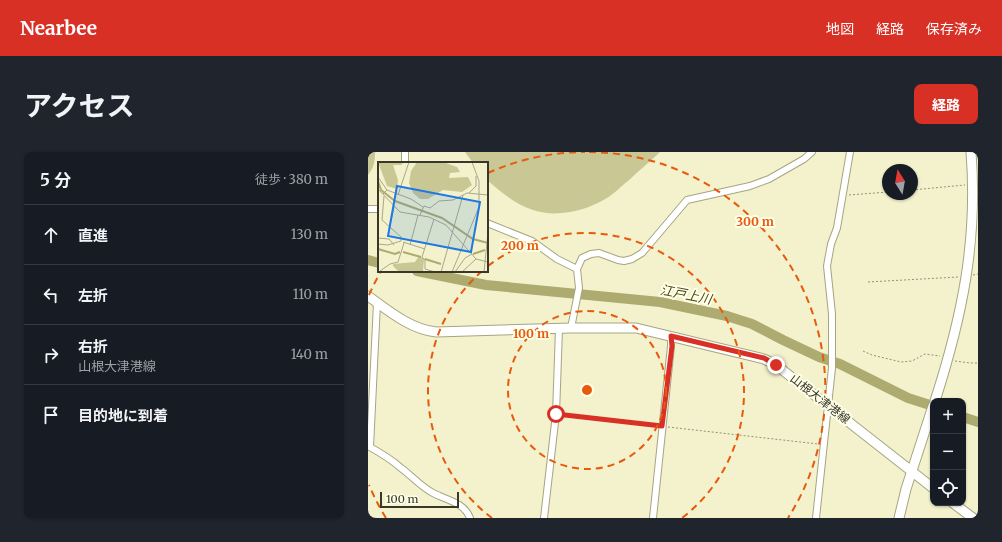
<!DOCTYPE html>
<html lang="ja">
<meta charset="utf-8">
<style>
body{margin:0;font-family:Merriweather,"Noto Sans JP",serif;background:#20242c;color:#f1f3f6}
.controls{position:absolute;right:12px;bottom:12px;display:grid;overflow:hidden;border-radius:8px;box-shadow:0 1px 3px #0004}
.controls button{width:36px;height:36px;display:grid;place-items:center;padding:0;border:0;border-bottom:1px solid #363941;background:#171b24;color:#f1f3f6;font:20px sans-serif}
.compass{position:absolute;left:514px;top:12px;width:36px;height:36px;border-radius:50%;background:#171b24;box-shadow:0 1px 3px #0004;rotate:349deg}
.scale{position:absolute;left:12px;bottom:10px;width:79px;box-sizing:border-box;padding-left:4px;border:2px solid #383729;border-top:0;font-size:11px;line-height:14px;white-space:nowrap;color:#383729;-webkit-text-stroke:3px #ffffe8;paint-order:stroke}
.stop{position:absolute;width:12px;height:12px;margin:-9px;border:3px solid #d93025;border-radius:50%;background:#fff}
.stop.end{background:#d93025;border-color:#fff;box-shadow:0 1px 4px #0008}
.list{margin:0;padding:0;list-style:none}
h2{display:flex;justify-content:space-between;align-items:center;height:52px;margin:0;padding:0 16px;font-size:17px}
h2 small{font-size:13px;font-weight:400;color:#9ea1a6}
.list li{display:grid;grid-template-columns:26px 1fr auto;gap:12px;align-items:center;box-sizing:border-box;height:60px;padding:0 16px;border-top:1px solid #363941}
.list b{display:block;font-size:15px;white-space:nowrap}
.list p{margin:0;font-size:13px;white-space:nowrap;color:#9ea1a6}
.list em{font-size:13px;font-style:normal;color:#9ea1a6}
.icon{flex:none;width:22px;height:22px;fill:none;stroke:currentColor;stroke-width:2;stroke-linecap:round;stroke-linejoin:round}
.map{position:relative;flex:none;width:610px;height:366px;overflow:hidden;border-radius:8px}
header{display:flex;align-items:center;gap:24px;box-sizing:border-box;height:56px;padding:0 20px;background:#d93025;color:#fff}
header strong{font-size:19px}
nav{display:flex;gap:22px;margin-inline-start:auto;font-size:14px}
.intro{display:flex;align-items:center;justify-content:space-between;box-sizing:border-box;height:96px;padding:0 24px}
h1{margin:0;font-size:28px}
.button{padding:10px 18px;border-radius:8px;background:#d93025;color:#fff;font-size:14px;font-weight:700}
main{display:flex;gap:24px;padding:0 24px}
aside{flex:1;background:#171b24;border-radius:8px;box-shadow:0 1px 3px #0004}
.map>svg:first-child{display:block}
.green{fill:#c9c794}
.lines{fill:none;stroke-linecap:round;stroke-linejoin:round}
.river{stroke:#adab6f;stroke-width:10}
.street-casing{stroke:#a6a582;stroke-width:8}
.secondary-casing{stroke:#a6a582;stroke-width:11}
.path{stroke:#929178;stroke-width:1;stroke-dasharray:2 2;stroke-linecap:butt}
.street{stroke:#fff;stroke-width:6}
.secondary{stroke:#fff;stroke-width:9}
.route{stroke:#d93025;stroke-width:5}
.ring{fill:none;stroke:#e8590c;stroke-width:2;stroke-dasharray:7 5}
.labels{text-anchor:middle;stroke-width:4;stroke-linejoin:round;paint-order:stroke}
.street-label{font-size:12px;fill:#383729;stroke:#ffffe8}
.water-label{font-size:13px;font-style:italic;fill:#474516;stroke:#ffffe8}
.inset-river{fill:none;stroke:#adab6f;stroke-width:2}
.inset-road{fill:none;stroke:#a8a78b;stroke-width:1}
.view{fill:#2079e2;fill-opacity:0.15;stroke:#2079e2;stroke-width:2}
.inset-edge{fill:none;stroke:#383729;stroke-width:2}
.centre{fill:#e8590c;stroke:#ffffe8;stroke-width:2}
.ring-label{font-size:12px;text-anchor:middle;font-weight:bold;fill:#e8590c;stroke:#ffffe8;stroke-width:4;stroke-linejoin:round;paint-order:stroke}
</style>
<header>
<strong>Nearbee</strong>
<nav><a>地図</a><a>経路</a><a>保存済み</a></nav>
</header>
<div class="intro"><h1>アクセス</h1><a class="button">経路</a></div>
<main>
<aside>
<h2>5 分<small>徒歩 · 380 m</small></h2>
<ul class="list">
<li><svg class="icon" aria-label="ahead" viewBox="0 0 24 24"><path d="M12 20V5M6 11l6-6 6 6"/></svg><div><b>直進</b></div><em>130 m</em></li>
<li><svg class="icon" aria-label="left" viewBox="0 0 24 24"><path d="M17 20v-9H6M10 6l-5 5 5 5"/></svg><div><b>左折</b></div><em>110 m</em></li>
<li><svg class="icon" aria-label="right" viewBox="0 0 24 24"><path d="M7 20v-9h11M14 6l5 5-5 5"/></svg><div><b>右折</b><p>山根大津港線</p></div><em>140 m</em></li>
<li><svg class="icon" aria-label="arrive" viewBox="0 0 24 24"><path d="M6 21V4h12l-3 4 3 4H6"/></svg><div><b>目的地に到着</b></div></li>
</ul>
</aside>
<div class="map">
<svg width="610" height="366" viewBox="0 0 610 366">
<rect width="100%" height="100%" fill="#f3f2cd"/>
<path class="green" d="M 0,0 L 7,0 C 7,9 6,16 0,23 Z
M 97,0 L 292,0 C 282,10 270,19 260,29 C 253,34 246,42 239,46 C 218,59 188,66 165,58 C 147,52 133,40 119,28 L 119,11 L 105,11 Z"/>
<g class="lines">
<path class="river" d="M 0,108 L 11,111
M 49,119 L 118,133 L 292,150 L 359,164 L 384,172 L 415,188 L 451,205 L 472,212 L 540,246 L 565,254
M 595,265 L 610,270"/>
<defs>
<path id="street" d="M 37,11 L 37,0
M 0,57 L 11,57
M 119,71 L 164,89 L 189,107 L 209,117
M 203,176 L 211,136 L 209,117 L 214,106 L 223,102 L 231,101 L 250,108 L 256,109 L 264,107 L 274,101 L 319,48 L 382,34 L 401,27 L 436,7 L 444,0
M 0,294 C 11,300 23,307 33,316 C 44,324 53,335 65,341 C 78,348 96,350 102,366
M 2,295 L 9,151
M 176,366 L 188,262 L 191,177
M 285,366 L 303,194 L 303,185
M 448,366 L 464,216 L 464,162 L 459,114 L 463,92 L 469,76 L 482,0"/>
<path id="secondary" d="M 0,144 C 21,159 42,177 68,180 L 203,176 L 268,176 L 396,207 L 408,213 L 565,336
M 567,249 C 594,165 610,89 603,0
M 585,351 L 605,366
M 531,366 L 538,337 L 565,254"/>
</defs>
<use href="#street" class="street-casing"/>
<use href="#secondary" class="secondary-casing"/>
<path class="path" d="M 544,38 L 597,33
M 481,43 L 520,40
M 605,123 L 610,122
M 500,130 L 590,125
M 495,199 L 504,203 L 533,210 L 544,209 L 557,202 L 572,204
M 587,209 L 602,211 L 610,211
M 195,263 L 289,274
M 300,275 L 450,292"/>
<use href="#street" class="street"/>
<use href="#secondary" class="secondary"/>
</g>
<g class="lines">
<path class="route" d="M 188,262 L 294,274 L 304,194 L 303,184 L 396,206 L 408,213"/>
</g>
<g class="ring">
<circle cx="219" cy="238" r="79"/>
<path d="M124 366A159 159 0 0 1 113 120M120 114A159 159 0 1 1 314 366"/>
<path d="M18 366A238 238 0 0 1 1 333M1 143A238 238 0 0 1 12 121M120 21A238 238 0 0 1 217 0M221 0A238 238 0 0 1 420 366"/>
</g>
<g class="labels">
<g class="street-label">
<text transform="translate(452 247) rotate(38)" y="4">山根大津港線</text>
</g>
<g class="water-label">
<text transform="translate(318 142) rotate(11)" y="5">江戸上川</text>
</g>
</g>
<g transform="translate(10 10)">
<rect width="110" height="110" fill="#f3f2cd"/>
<path d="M 0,0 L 26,0 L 23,3 L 15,3 L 20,18 L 19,27 L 9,24 ZM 39,0 L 65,0 L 79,5 L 82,10 L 72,11 L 71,16 L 90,15 L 94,23 L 84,30 L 65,28 L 50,37 L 42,37 L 35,31 L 31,21 L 33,9 ZM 41,94 L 46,97 L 45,109 L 48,110 L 21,110 L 15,104 L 15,102 L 37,100 Z" fill="#c9c794"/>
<path class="inset-river" d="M 0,19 L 3,28 L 17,39 L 64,56 L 95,77 L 110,81M 0,87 L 17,92 L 22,90M 25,90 L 43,95M 95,92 L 107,88M 47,97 L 63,102"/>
<path class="inset-road" d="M 0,15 L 9,28M 0,27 L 22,50 L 51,55 L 68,63 L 98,97 L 110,100M 91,31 L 98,24 L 98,14M 5,32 L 9,28 L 33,37 L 45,45M 20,33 L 31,0M 6,34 L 4,58 L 23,75 L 23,79M 42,53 L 46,44 L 52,46 L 61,39 L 75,38 L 89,31 L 110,33M 56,57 L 44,95 L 47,98 L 47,107 L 57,110M 12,64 L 16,45M 0,76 L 11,77 L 16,83M 25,80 L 47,87M 0,82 L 10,83 L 23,79M 32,83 L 40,53M 2,109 L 12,102 L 20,100 L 26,81M 63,110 L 85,33M 74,110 L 101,45 L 101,19 L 94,0M 77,110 L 87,96 L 94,92M 84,110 L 98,97M 106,110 L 110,70"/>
<path class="view" d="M 19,24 L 102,40 L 93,90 L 10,74 Z"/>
<rect width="110" height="110" class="inset-edge"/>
</g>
<circle cx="219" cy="238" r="6" class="centre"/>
<g class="ring-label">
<text x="387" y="74">300 m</text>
<text x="152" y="98">200 m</text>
<text x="163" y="186">100 m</text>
</g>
</svg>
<div class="controls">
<button>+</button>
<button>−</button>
<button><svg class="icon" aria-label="locate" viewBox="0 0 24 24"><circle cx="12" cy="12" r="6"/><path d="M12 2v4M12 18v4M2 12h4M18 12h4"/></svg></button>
</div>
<svg class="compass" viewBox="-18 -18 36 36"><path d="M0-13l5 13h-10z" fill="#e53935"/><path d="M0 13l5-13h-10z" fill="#9ea1a6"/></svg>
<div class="scale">100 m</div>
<div class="stop" style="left:188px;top:262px"></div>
<div class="stop end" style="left:408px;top:213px"></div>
</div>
</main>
